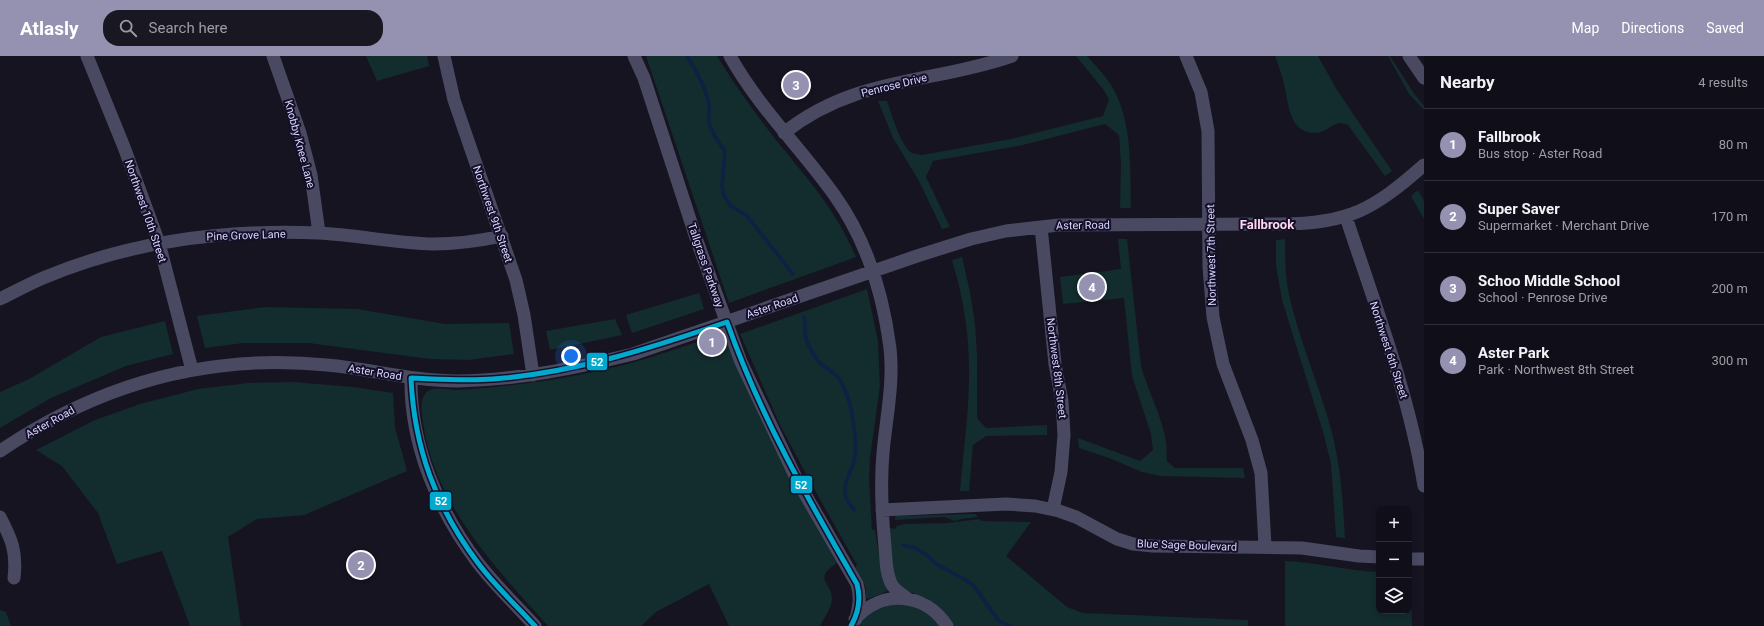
<!DOCTYPE html>
<meta charset="utf-8">
<style>
body{margin:0;font-family:Roboto,sans-serif;background:#191822;color:#f1f3f6}
.controls{position:absolute;right:12px;bottom:12px;display:grid;overflow:hidden;border-radius:8px;box-shadow:0 2px 6px #0003}
.controls button{width:36px;height:36px;display:grid;place-items:center;padding:0;border:0;border-bottom:1px solid #302f38;background:#100f19;color:#f1f3f6;font:20px sans-serif}
.you{position:absolute;left:571px;top:300px;width:14px;height:14px;margin:-10px;border:3px solid #fff;border-radius:50%;background:#1a73e8;box-shadow:0 0 0 6px #1a73e833}
.badge{display:grid;place-items:center;width:26px;height:26px;border-radius:50%;background:#9591b1;color:#fff;font-size:13px;font-weight:700}
.pin{position:absolute;translate:-50% -50%;border:2px solid #fff;box-shadow:0 1px 4px #0006}
.list{margin:0;padding:0;list-style:none}
h2{display:flex;justify-content:space-between;align-items:center;height:52px;margin:0;padding:0 16px;font-size:17px}
h2 small{font-size:13px;font-weight:400;color:#9c9ca2}
.list li{display:grid;grid-template-columns:26px 1fr auto;gap:12px;align-items:center;box-sizing:border-box;height:72px;padding:0 16px;border-top:1px solid #302f38}
.list b{display:block;font-size:15px;white-space:nowrap}
.list p{margin:0;font-size:13px;white-space:nowrap;color:#9c9ca2}
.list em{font-size:13px;font-style:normal;color:#9c9ca2}
.icon{flex:none;width:22px;height:22px;fill:none;stroke:currentColor;stroke-width:2;stroke-linecap:round;stroke-linejoin:round}
.map{position:relative;flex:none;width:1424px;height:570px;overflow:hidden}
header{display:flex;align-items:center;gap:24px;box-sizing:border-box;height:56px;padding:0 20px;background:#9591b1;color:#fff}
header strong{font-size:19px}
nav{display:flex;gap:22px;margin-inline-start:auto;font-size:14px}
.search{width:280px;height:36px;background:#191822;display:flex;align-items:center;gap:10px;box-sizing:border-box;padding:0 14px;border-radius:16px;color:#9c9ca2;font-size:15px}
main{display:flex}
aside{flex:1;background:#100f19}
.map>svg:first-child{display:block}
.green{fill:#132c2d}
.lines{fill:none;stroke-linecap:round;stroke-linejoin:round}
.stream{stroke:#0d2144;stroke-width:3.5}
.minor{stroke:#4a4962;stroke-width:13}
.bus-1-casing{stroke:#130f26;stroke-width:8}
.bus-1{stroke:#00a9ce;stroke-width:5}
.labels{text-anchor:middle;stroke-width:4;stroke-linejoin:round;paint-order:stroke}
.street-label{font-size:11px;fill:#d9d4ff;stroke:#130f26}
.quarter-label{font-size:13px;font-weight:bold;fill:#ffd6f0;stroke:#130f26}
.line-badge{stroke:#130f26;stroke-width:1.5}
.badge-label{font-size:11px;text-anchor:middle;font-weight:bold;fill:#fff}
</style>
<header>
<strong>Atlasly</strong>
<div class="search"><svg class="icon" aria-label="search" viewBox="0 0 24 24"><circle cx="10" cy="10" r="6"/><path d="M15 15l6 6"/></svg>Search here</div>
<nav><a>Map</a><a>Directions</a><a>Saved</a></nav>
</header>
<main>
<div class="map">
<svg width="1424" height="570" viewBox="0 0 1424 570">
<rect width="100%" height="100%" fill="#161421"/>
<path class="green" d="M 366,0 L 427,0 L 429,10 L 377,25 Z
M 646,0 L 717,0 C 734,28 753,54 773,80 C 806,122 834,150 856,201 L 729,247 Z
M 1076,0 L 1087,0 C 1095,9 1104,18 1111,29 C 1133,65 1130,111 1131,152 L 1120,152 L 1121,107 L 1119,79 L 1105,68 L 1023,89 L 933,105 L 926,121 L 950,171 L 942,173 L 919,125 L 893,82 L 878,45 L 887,45 C 891,56 901,91 912,97 C 915,98 919,98 922,99 L 1011,83 L 1103,60 L 1109,43 L 1103,33 Z
M 1275,0 L 1318,0 L 1337,34 L 1392,115 L 1385,120 L 1348,69 C 1346,68 1342,67 1339,67 C 1330,69 1326,77 1314,77 C 1290,76 1289,51 1285,33 C 1283,22 1279,11 1275,0 Z
M 1388,0 L 1390,0 L 1413,36 L 1424,50 L 1424,54 L 1409,38 Z
M 1418,134 L 1424,145 L 1424,163 L 1411,140 Z
M 1118,183 L 1127,183 L 1141,310 C 1148,335 1162,360 1166,386 C 1167,392 1166,399 1167,405 L 1175,412 L 1243,412 L 1245,422 L 1160,420 L 1142,416 L 1109,402 L 1079,392 L 1078,382 L 1140,405 L 1153,394 L 1151,378 L 1132,320 L 1124,242 L 1063,248 L 1060,221 L 1121,213 Z
M 1285,183 C 1285,201 1285,220 1289,238 C 1299,285 1320,330 1332,377 C 1341,412 1343,446 1345,482 L 1336,481 L 1331,408 L 1324,379 L 1282,244 L 1276,209 L 1276,184 Z
M 962,201 L 970,236 L 975,268 L 977,300 L 977,362 L 986,372 L 1047,369 L 1047,379 L 986,380 L 973,389 L 969,435 L 960,435 C 964,386 972,337 968,288 C 966,259 960,231 952,204 Z
M 867,233 L 878,285 L 879,309 L 880,330 L 870,402 L 869,423 L 872,474 L 875,473 L 883,526 L 888,535 L 868,543 L 866,541 L 866,532 L 855,512 L 857,509 L 813,431 L 780,369 L 740,278 Z
M 699,237 L 704,253 L 632,277 L 626,259 Z
M 265,251 L 357,253 L 445,268 L 509,267 L 514,298 L 468,304 L 430,303 L 308,287 L 244,287 L 205,292 L 197,260 Z
M 615,263 L 622,279 L 550,294 L 546,275 Z
M 165,265 L 173,298 L 126,310 L 51,342 L 0,372 L 0,336 L 29,323 L 101,281 Z
M 717,281 L 725,285 L 728,289 L 837,507 C 811,524 833,526 832,544 C 831,553 824,562 820,570 L 729,570 L 709,528 L 656,556 L 641,570 L 548,570 C 495,511 435,449 423,367 C 422,357 418,342 428,335 C 435,330 449,334 457,334 C 475,333 494,331 512,329 C 552,325 592,317 631,307 C 656,300 681,291 706,283 Z
M 293,326 L 353,331 L 393,337 L 395,371 L 407,415 L 304,459 L 257,463 L 228,481 L 241,570 L 190,570 L 162,495 L 117,508 L 98,457 L 62,410 L 36,394 L 95,364 L 140,348 L 198,333 L 248,327 Z
M 969,458 L 975,458 L 978,461 L 961,463 L 955,465 L 944,461 L 895,464 L 895,461 L 897,460 Z
M 980,463 L 981,465 L 1031,466 L 1006,500 L 1067,551 L 1083,557 L 1248,564 L 1248,570 L 952,570 L 935,548 L 926,542 L 904,534 L 895,524 L 887,473 L 891,472 L 895,473 L 897,470 L 904,468 L 947,467 Z
M 1285,505 C 1316,506 1347,515 1379,516 L 1379,555 L 1409,555 L 1409,518 L 1411,518 L 1412,570 L 1285,570 Z
M 901,547 C 919,551 927,555 939,570 L 857,570 C 866,553 883,551 901,547 Z
M 0,554 L 6,556 L 11,570 L 0,570 Z"/>
<g class="lines">
<path class="stream" d="M 687,0 C 696,14 706,32 709,49 C 710,54 708,59 709,65 C 710,76 719,86 725,95 L 722,130 L 724,140 L 731,150 L 747,160 L 793,218
M 804,261 C 806,268 804,275 806,282 C 807,288 812,296 815,301 C 820,309 829,313 836,319 C 843,325 851,348 852,358 C 854,372 857,386 855,400 C 854,413 841,428 846,441 C 847,445 851,450 854,454
M 903,489 L 915,492 L 928,500 L 936,508 L 964,523 L 974,530 L 999,565 L 1010,570"/>
<path class="minor" d="M 87,0 L 124,91 L 159,187 L 192,314
M 273,0 L 300,77 L 311,119 L 319,177
M 444,0 L 454,44 L 516,224 L 524,259 L 533,319
M 634,0 L 644,22 L 697,185 L 741,306 L 798,426 L 857,528 C 861,541 859,550 856,563
M 730,0 C 759,52 801,92 835,140 C 867,185 883,238 890,292 C 894,328 886,362 883,397 C 880,429 882,460 885,491 C 886,503 886,519 892,529 C 896,535 903,539 908,543
M 1186,0 L 1201,36 L 1208,75 L 1209,211 L 1213,261 L 1223,308 L 1252,384 L 1261,417 L 1265,490
M 1409,0 L 1424,22
M 784,77 C 855,20 932,28 1012,0
M 1346,161 C 1375,249 1409,338 1424,430
M 1041,171 L 1055,308 L 1062,345 L 1064,379 L 1061,416 L 1053,453
M 0,243 C 14,236 29,228 43,222 C 131,185 225,173 319,177 C 357,179 395,187 433,188 C 456,188 479,185 502,180
M 411,322 C 410,389 438,454 478,507 C 495,529 516,549 535,570
M 0,395 C 99,328 208,297 327,309 C 371,313 413,325 458,325 C 518,324 576,312 633,298 L 917,200 L 971,183 L 1006,175 L 1059,169 L 1281,168 C 1349,168 1374,153 1424,109
M 882,454 L 1006,448 L 1035,450 L 1059,455 L 1076,461 L 1117,483 L 1133,488 L 1153,490 L 1302,492 L 1359,500 L 1379,501
M 0,461 C 12,484 17,496 14,522
M 1409,503 L 1424,503
M 855,563 C 882,533 925,536 947,570"/>
<defs>
<path id="bus-1" d="M 535,570 C 516,549 495,530 478,507 C 436,451 414,392 411,322 C 438,323 466,325 493,323 C 574,317 651,292 727,266 C 760,360 808,443 857,528 C 861,543 859,556 851,570"/>
</defs>
<use href="#bus-1" class="bus-1-casing"/>
<use href="#bus-1" class="bus-1"/>
</g>
<g class="labels">
<g class="street-label">
<text transform="translate(894 29) rotate(-14)" y="4">Penrose Drive</text>
<text transform="translate(300 88) rotate(75)" y="4">Knobby Knee Lane</text>
<text transform="translate(146 155) rotate(71)" y="4">Northwest 10th Street</text>
<text transform="translate(493 158) rotate(71)" y="4">Northwest 9th Street</text>
<text transform="translate(1083 169) rotate(-1)" y="4">Aster Road</text>
<text transform="translate(246 179) rotate(-2)" y="4">Pine Grove Lane</text>
<text transform="translate(1211 199) rotate(-91)" y="4">Northwest 7th Street</text>
<text transform="translate(706 209) rotate(71)" y="4">Tallgrass Parkway</text>
<text transform="translate(772 250) rotate(-19)" y="4">Aster Road</text>
<text transform="translate(1389 294) rotate(72)" y="4">Northwest 6th Street</text>
<text transform="translate(1057 312) rotate(83)" y="4">Northwest 8th Street</text>
<text transform="translate(375 316) rotate(9)" y="4">Aster Road</text>
<text transform="translate(50 366) rotate(-29)" y="4">Aster Road</text>
<text transform="translate(1187 489) rotate(2)" y="4">Blue Sage Boulevard</text>
</g>
<g class="quarter-label">
<text x="1267" y="173">Fallbrook</text>
</g>
</g>
<g class="line-badge">
<rect x="586" y="296" width="22" height="19" rx="4" fill="#00a9ce"/>
<rect x="790" y="419" width="23" height="19" rx="4" fill="#00a9ce"/>
<rect x="429" y="435" width="23" height="20" rx="4" fill="#00a9ce"/>
</g>
<g class="badge-label">
<text x="597" y="310">52</text>
<text x="801" y="433">52</text>
<text x="441" y="449">52</text>
</g>
</svg>
<div class="controls">
<button>+</button>
<button>−</button>
<button><svg class="icon" aria-label="layers" viewBox="0 0 24 24"><path d="M12 4l9 5-9 5-9-5zM3 14l9 5 9-5"/></svg></button>
</div>
<div class="you"></div>
<div class="pin badge" style="left:712px;top:286px">1</div>
<div class="pin badge" style="left:361px;top:509px">2</div>
<div class="pin badge" style="left:796px;top:29px">3</div>
<div class="pin badge" style="left:1092px;top:231px">4</div>
</div>
<aside>
<h2>Nearby<small>4 results</small></h2>
<ul class="list">
<li><span class="badge">1</span><div><b>Fallbrook</b><p>Bus stop · Aster Road</p></div><em>80 m</em></li>
<li><span class="badge">2</span><div><b>Super Saver</b><p>Supermarket · Merchant Drive</p></div><em>170 m</em></li>
<li><span class="badge">3</span><div><b>Schoo Middle School</b><p>School · Penrose Drive</p></div><em>200 m</em></li>
<li><span class="badge">4</span><div><b>Aster Park</b><p>Park · Northwest 8th Street</p></div><em>300 m</em></li>
</ul>
</aside>
</main>
